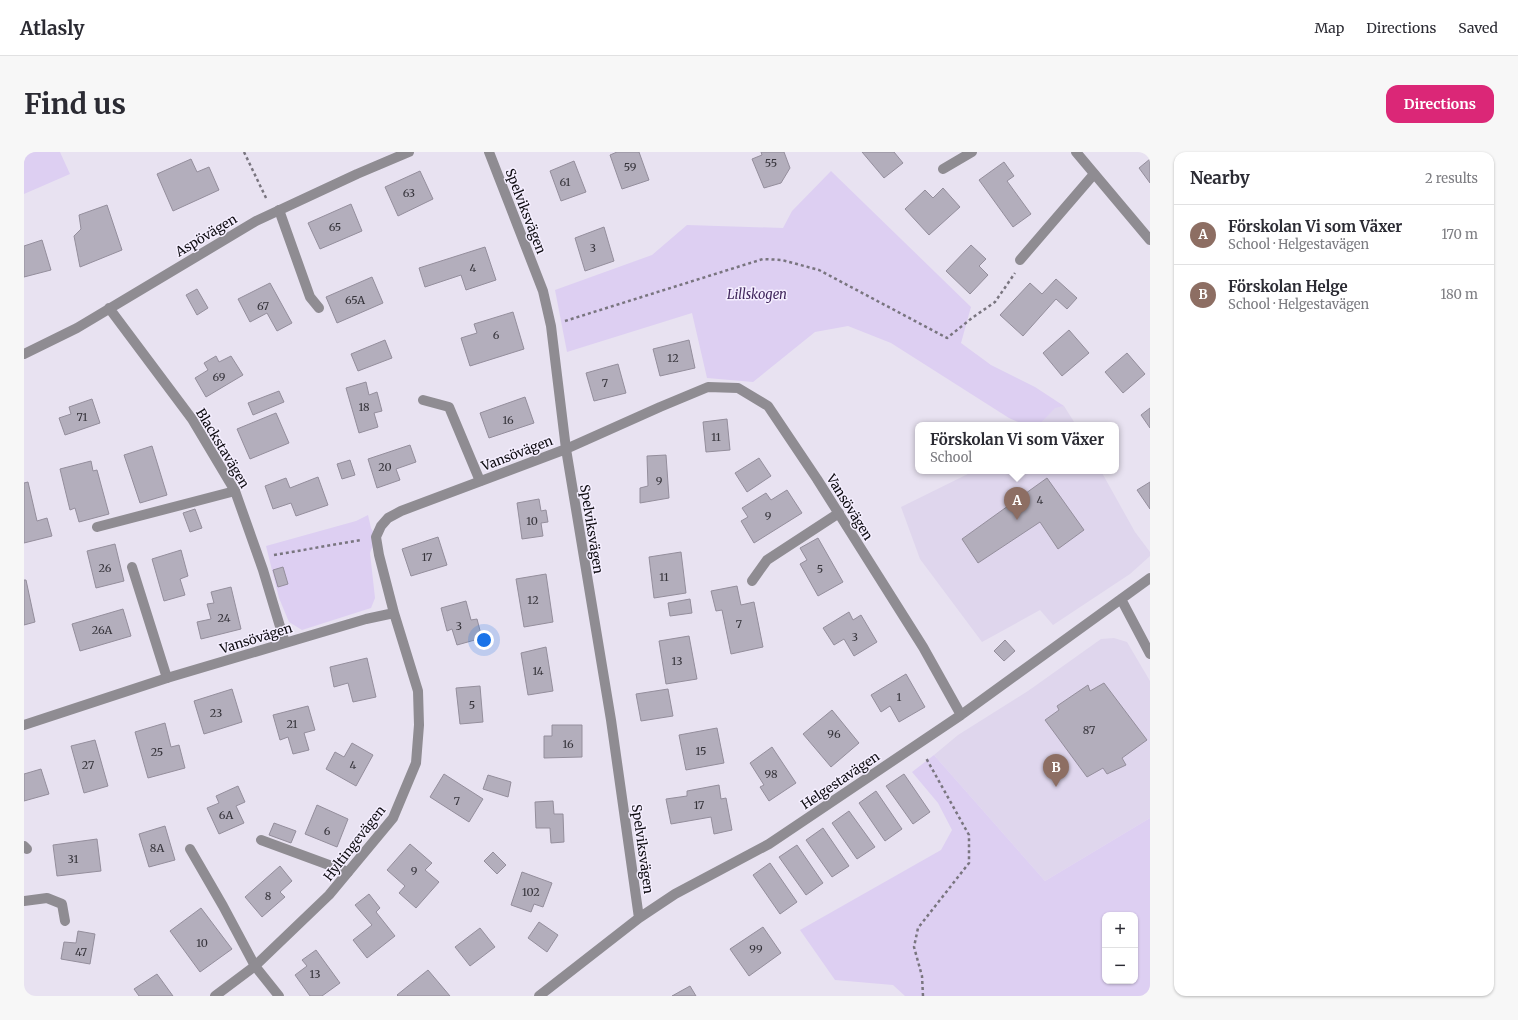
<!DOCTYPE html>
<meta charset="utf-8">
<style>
body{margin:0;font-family:Merriweather,serif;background:#f7f7f7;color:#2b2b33}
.controls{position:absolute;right:12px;bottom:12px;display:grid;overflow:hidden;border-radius:8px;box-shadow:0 1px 3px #0004}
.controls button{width:36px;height:36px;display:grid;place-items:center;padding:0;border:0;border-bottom:1px solid #e1e1e2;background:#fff;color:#2b2b33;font:20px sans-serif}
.you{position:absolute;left:460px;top:488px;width:14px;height:14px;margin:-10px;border:3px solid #fff;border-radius:50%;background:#1a73e8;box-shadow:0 0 0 6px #1a73e833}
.badge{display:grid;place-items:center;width:26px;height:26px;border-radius:50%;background:#db2777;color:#fff;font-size:13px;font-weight:700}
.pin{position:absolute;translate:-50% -33px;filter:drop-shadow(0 1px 2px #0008)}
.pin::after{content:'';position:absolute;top:21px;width:14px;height:12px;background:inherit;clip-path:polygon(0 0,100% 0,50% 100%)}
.popup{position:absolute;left:891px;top:270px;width:204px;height:52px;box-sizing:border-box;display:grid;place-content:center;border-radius:8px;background:#fff;filter:drop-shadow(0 1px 3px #0005);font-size:13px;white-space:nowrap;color:#7c7c81}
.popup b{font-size:15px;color:#2b2b33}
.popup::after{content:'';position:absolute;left:50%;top:100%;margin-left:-8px;border:8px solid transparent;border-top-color:#fff}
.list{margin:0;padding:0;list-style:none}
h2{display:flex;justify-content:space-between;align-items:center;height:52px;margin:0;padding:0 16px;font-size:17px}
h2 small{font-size:13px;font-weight:400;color:#7c7c81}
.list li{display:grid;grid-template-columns:26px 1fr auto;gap:12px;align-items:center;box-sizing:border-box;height:60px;padding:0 16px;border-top:1px solid #e1e1e2}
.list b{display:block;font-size:15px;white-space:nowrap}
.list p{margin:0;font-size:13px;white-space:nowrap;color:#7c7c81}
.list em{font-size:13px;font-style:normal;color:#7c7c81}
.map{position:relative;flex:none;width:1126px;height:844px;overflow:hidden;border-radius:12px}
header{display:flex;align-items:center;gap:24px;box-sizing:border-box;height:56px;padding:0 20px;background:#fff;border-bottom:1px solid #e1e1e2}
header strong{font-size:19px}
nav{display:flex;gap:22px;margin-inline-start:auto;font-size:14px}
.intro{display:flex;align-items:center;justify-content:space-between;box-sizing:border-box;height:96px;padding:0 24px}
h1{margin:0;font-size:28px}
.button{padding:10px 18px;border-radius:12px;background:#db2777;color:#fff;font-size:14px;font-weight:700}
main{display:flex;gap:24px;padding:0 24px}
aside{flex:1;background:#fff;border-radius:12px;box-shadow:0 1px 3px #0004}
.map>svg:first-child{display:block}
.built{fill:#dfd6ed}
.green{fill:#ddcff2;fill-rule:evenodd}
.building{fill:#b3aebc;stroke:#948e9c}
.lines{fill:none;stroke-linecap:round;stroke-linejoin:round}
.path{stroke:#79757f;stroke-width:2.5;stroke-dasharray:3 3;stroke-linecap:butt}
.lane{stroke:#8f8c92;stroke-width:10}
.street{stroke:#8f8c92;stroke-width:10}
.labels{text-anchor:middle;stroke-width:3;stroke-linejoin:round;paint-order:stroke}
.number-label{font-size:11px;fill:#36343b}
.street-label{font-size:13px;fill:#0d0b10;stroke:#f5efff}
.park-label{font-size:13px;font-style:italic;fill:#42285e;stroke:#f5efff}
</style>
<header>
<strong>Atlasly</strong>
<nav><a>Map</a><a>Directions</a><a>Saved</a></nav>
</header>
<div class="intro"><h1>Find us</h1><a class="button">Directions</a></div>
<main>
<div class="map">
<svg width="1126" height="844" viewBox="0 0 1126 844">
<rect width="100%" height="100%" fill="#e8e2f1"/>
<path class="built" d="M 1040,254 L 1052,273 L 1015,273 L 1031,255 Z
M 950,319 L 1077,319 L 1111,380 L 1126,400 L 1126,404 L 1106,422 L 1029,473 L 1016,458 L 958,490 L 896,407 L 877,355 Z
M 1090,486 L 1103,490 L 1126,529 L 1126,666 L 1021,729 L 910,603 L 934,583 L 1004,539 L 1077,487 Z"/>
<path class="green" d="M 0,0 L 36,0 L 46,22 L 0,42 Z
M 807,19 L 947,155 L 937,191 L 967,213 L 1011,235 L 1040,254 L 1031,256 L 1015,273 L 1001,273 L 985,266 L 867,191 L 824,174 L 791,180 L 729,230 L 683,226 L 668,161 L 543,200 L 531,138 L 628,103 L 663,73 L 759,76 L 768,59 Z
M 344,363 L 347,376 L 352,385 L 346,401 L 351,446 L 347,456 L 278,478 L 265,470 L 255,446 L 242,394 L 332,369 Z
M 910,603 L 1021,729 L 1126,666 L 1126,844 L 881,844 L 869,833 L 811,828 L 776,778 L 917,698 L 928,678 L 914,651 L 888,620 ZM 1081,763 L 1111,763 L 1111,829 L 1081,829 Z"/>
<path class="building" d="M 593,0 L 615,0 L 625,28 L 598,37 L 586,3 Z
M 737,0 L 760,0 L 766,16 L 757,31 L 740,36 L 728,7 L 738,3 Z
M 838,0 L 870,0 L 879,11 L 860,26 Z
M 167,7 L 173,20 L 185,15 L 195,38 L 149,59 L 133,22 Z
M 1126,7 L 1126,31 L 1115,16 Z
M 550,9 L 562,40 L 537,49 L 526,19 Z
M 980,10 L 990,24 L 983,29 L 1007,62 L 989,75 L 955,28 Z
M 396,19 L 409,47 L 374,64 L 361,35 Z
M 919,36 L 936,55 L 905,83 L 881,57 L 901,38 L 909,46 Z
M 327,52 L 338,79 L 296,97 L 284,71 Z
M 83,53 L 98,98 L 56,115 L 50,84 L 57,77 L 55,63 Z
M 580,75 L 590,109 L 561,119 L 551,86 Z
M 18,88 L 27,118 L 0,125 L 0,94 Z
M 947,93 L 962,107 L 955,114 L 964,123 L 946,142 L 922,119 Z
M 461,95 L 472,128 L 442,138 L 437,123 L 401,135 L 395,116 Z
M 348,125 L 359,151 L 313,171 L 302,145 Z
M 1032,127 L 1053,146 L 1043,157 L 1032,147 L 999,184 L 976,163 L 1006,131 L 1018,142 Z
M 246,131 L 268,171 L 253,179 L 243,161 L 226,170 L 214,147 Z
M 173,137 L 184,156 L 173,163 L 162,143 Z
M 489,160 L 500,197 L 446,214 L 437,186 L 453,181 L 450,172 Z
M 1045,178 L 1065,201 L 1038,224 L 1019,201 Z
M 361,188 L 368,206 L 334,219 L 327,202 Z
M 665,188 L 671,216 L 636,224 L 629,197 Z
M 1103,201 L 1121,222 L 1099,241 L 1081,220 Z
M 192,204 L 195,210 L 207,204 L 219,223 L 182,245 L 171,226 L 184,218 L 180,211 Z
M 594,212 L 602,241 L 570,249 L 562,221 Z
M 342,230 L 345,243 L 353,240 L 358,259 L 350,261 L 354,275 L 335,281 L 322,236 Z
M 255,239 L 260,250 L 229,263 L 224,251 Z
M 501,245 L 510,271 L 465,286 L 456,261 Z
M 68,247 L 76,271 L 41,283 L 35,266 L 47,262 L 45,255 Z
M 1126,256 L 1126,276 L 1117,263 Z
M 252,261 L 265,291 L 226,307 L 213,277 Z
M 703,267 L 706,298 L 682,300 L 679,270 Z
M 386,293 L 392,310 L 372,317 L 376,328 L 353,336 L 344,307 Z
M 128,294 L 143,343 L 116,351 L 100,303 Z
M 642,303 L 645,346 L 616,351 L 616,336 L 624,334 L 623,304 Z
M 735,306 L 747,324 L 723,340 L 711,321 Z
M 326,308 L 331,323 L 318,327 L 313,312 Z
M 67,309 L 69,319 L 73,318 L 85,362 L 55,370 L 51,356 L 46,358 L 36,317 Z
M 294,325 L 304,353 L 272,364 L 267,351 L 249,357 L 241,334 L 262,326 L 266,336 Z
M 1023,326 L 1060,378 L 1034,397 L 1016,370 L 954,411 L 938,387 Z
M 4,330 L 13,369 L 23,366 L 28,384 L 0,391 L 0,331 Z
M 1126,330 L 1126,357 L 1113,338 Z
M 763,338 L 778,361 L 730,391 L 717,369 L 724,365 L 718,356 L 742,341 L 747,348 Z
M 515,347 L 517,359 L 522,358 L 524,370 L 517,371 L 519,384 L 498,387 L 493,351 Z
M 171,357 L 178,376 L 166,380 L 159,361 Z
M 414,385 L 423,413 L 387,424 L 378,397 Z
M 794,386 L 819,430 L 794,444 L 776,412 L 783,408 L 776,396 Z
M 91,392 L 100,429 L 72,436 L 63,399 Z
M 157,398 L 164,424 L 156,427 L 161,443 L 140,449 L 128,407 Z
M 657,400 L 662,441 L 630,446 L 625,405 Z
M 259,415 L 264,432 L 254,435 L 249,418 Z
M 522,422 L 529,470 L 500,475 L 492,427 Z
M 0,428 L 2,428 L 11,470 L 0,473 Z
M 713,434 L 717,453 L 730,450 L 739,495 L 707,502 L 698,458 L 692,459 L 687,439 Z
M 207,435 L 217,477 L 177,487 L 173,470 L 187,467 L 183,452 L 190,451 L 187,440 Z
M 666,447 L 668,461 L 646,464 L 644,451 Z
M 442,449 L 447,468 L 453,467 L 458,486 L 433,493 L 428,477 L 423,479 L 417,456 Z
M 99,457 L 107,484 L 56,499 L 48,472 Z
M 825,460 L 829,468 L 837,463 L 853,490 L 830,504 L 820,487 L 810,493 L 799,476 Z
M 665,484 L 673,527 L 642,532 L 635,489 Z
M 981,488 L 991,499 L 980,509 L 970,499 Z
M 522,495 L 529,539 L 504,543 L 497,501 Z
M 343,506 L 352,545 L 329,550 L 324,531 L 310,535 L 306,515 Z
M 882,522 L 901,555 L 875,570 L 866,554 L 857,560 L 847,543 Z
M 1080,531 L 1123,588 L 1098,606 L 1102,613 L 1083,622 L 1079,616 L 1063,625 L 1021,568 L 1035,558 L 1033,554 L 1064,533 L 1066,539 Z
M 456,534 L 459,570 L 436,572 L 432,536 Z
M 208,537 L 218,570 L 180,582 L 170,549 Z
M 644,537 L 649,564 L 617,569 L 612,542 Z
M 284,554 L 291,578 L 280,581 L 285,598 L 269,602 L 264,585 L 256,588 L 249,563 Z
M 808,558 L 835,591 L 807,615 L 779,582 Z
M 141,571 L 147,595 L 155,593 L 161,616 L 124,626 L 111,580 Z
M 528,573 L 558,573 L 558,605 L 520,606 L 520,584 L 528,584 Z
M 693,576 L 700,611 L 662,618 L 655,583 Z
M 71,588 L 84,634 L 60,641 L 47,594 Z
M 328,591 L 349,603 L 332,634 L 302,617 L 311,600 L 320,605 Z
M 748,595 L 772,631 L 745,649 L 736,635 L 740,633 L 726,611 Z
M 17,617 L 25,642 L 0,649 L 0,622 Z
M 420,622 L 459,647 L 445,670 L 406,645 Z
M 880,622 L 906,660 L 889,672 L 862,634 Z
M 464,623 L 487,630 L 484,645 L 459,637 Z
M 695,633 L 697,647 L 702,646 L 708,678 L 690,682 L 687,665 L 647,672 L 642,647 L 663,644 L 663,639 Z
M 214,634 L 221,650 L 212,654 L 220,671 L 195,682 L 183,656 L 195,651 L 192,644 Z
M 852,639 L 878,677 L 861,689 L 835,651 Z
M 529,649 L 530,662 L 539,662 L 540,690 L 527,691 L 526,676 L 512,676 L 511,650 Z
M 293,653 L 324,667 L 313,695 L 281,682 Z
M 825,659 L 851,695 L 833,707 L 808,671 Z
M 250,671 L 272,679 L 267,691 L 245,683 Z
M 141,674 L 151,708 L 125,715 L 115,682 Z
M 799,676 L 825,714 L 808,725 L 782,688 Z
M 73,687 L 77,719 L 33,724 L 29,693 Z
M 386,692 L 408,711 L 401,718 L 415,730 L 392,756 L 375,741 L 381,734 L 363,718 Z
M 773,693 L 799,731 L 782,743 L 755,705 Z
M 469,700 L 482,713 L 473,722 L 460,709 Z
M 746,711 L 773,750 L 756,762 L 729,723 Z
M 256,714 L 268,729 L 256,740 L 261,745 L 238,765 L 221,745 Z
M 498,720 L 528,731 L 519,755 L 510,752 L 507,760 L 487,753 Z
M 345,742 L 356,756 L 352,760 L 371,784 L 343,806 L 329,788 L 348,773 L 331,753 Z
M 177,756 L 208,797 L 176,820 L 146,779 Z
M 515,770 L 534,783 L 523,800 L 504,786 Z
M 739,775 L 757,801 L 725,824 L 706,797 Z
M 456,776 L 471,795 L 446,814 L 431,795 Z
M 54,779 L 71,782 L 66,812 L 37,807 L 40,790 L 52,791 Z
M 292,798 L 316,831 L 298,844 L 286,844 L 271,823 L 283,814 L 278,808 Z
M 404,818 L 426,844 L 374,844 L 373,843 Z
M 133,822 L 149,844 L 115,844 L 110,837 Z
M 666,834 L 672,844 L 648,844 Z"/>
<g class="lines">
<path class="path" d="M 220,0 L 243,48
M 541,169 L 739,107 L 758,108 L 795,118 L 923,186 L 948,166 L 971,150 L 991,121
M 250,403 L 337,388
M 899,844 L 898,824 L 890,795 L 894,776 L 945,711 L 945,683 L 902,606"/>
<path class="lane" d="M 919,17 L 948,0
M 255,58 L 286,145 L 295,156
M 996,108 L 1070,22
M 399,248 L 425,255 L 456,329
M 73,375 L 211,339
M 108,415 L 143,526
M 728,429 L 743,408 L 815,361
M 237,688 L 324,720
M 0,694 L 3,697
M 166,697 L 199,754 L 231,814
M 0,749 L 23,746 L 38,752 L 41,769"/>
<path class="street" d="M 465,0 L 519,139 L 527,174 L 542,297 L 587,568 L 615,766
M 1052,0 L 1126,88
M 85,156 L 168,267 L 211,339 L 239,418 L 261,491
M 0,202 L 53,176 L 232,69 L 333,22 L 385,0
M 1097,447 L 1126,502
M 0,573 L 143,526 L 342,467 L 370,461 L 355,403 L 352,385 L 357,374 L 364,366 L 377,359 L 542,297 L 636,255 L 684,235 L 714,236 L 744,254 L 793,327 L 899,495 L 937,563
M 231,814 L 255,844
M 191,844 L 231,814 L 305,743 L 369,666 L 392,611 L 395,573 L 394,539 L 370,461
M 515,844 L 615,766 L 651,742 L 745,692 L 937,563 L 1126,426"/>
</g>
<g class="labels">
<g class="number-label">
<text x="747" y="15">55</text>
<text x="606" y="19">59</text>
<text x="541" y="34">61</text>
<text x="385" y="45">63</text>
<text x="311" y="79">65</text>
<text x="569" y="100">3</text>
<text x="449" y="120">4</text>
<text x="331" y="152">65A</text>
<text x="239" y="158">67</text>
<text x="472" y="187">6</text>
<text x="649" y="210">12</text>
<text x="195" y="229">69</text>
<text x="581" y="235">7</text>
<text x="340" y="259">18</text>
<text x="58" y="269">71</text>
<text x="484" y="272">16</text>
<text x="692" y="289">11</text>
<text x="361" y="319">20</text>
<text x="635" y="333">9</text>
<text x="1016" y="352">4</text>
<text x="744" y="368">9</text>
<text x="508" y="373">10</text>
<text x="403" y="409">17</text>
<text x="81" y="420">26</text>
<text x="796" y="421">5</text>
<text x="640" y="429">11</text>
<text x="509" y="452">12</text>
<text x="200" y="470">24</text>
<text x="715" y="476">7</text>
<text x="435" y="478">3</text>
<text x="78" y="482">26A</text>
<text x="831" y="489">3</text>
<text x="653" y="513">13</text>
<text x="514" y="523">14</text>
<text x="875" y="549">1</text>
<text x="448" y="557">5</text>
<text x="192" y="565">23</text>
<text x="268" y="576">21</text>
<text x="1065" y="582">87</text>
<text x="810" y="586">96</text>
<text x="544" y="596">16</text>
<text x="677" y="603">15</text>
<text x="133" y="604">25</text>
<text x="64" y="617">27</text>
<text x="329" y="617">4</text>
<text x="747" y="626">98</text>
<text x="433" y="653">7</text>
<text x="675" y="657">17</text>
<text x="202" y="667">6A</text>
<text x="303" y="683">6</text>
<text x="133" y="700">8A</text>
<text x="49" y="711">31</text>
<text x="390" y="723">9</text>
<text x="507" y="744">102</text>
<text x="244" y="748">8</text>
<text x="178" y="795">10</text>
<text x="732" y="801">99</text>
<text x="57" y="804">47</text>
<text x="291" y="826">13</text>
</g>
<g class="street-label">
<text transform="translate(502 59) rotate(69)" y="5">Spelviksvägen</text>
<text transform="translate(182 83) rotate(-31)" y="5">Aspövägen</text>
<text transform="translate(199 296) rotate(59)" y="5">Blackstavägen</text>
<text transform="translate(493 301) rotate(-21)" y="5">Vansövägen</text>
<text transform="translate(826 355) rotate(58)" y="5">Vansövägen</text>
<text transform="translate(568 377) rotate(81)" y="5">Spelviksvägen</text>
<text transform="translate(232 486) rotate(-17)" y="5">Vansövägen</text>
<text transform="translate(816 628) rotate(-34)" y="5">Helgestavägen</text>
<text transform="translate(330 691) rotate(-52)" y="5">Hyltingevägen</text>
<text transform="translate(619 697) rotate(82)" y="5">Spelviksvägen</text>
</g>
<g class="park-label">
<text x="733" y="147">Lillskogen</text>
</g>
</g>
</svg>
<div class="controls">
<button>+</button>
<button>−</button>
</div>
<div class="you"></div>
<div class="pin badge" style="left:993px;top:368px;background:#8d6e63">A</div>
<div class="popup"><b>Förskolan Vi som Växer</b>School</div>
<div class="pin badge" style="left:1032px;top:635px;background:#8d6e63">B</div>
</div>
<aside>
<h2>Nearby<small>2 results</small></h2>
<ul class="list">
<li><span class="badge" style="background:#8d6e63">A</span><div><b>Förskolan Vi som Växer</b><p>School · Helgestavägen</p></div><em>170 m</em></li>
<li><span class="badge" style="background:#8d6e63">B</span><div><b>Förskolan Helge</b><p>School · Helgestavägen</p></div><em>180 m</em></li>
</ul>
</aside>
</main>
